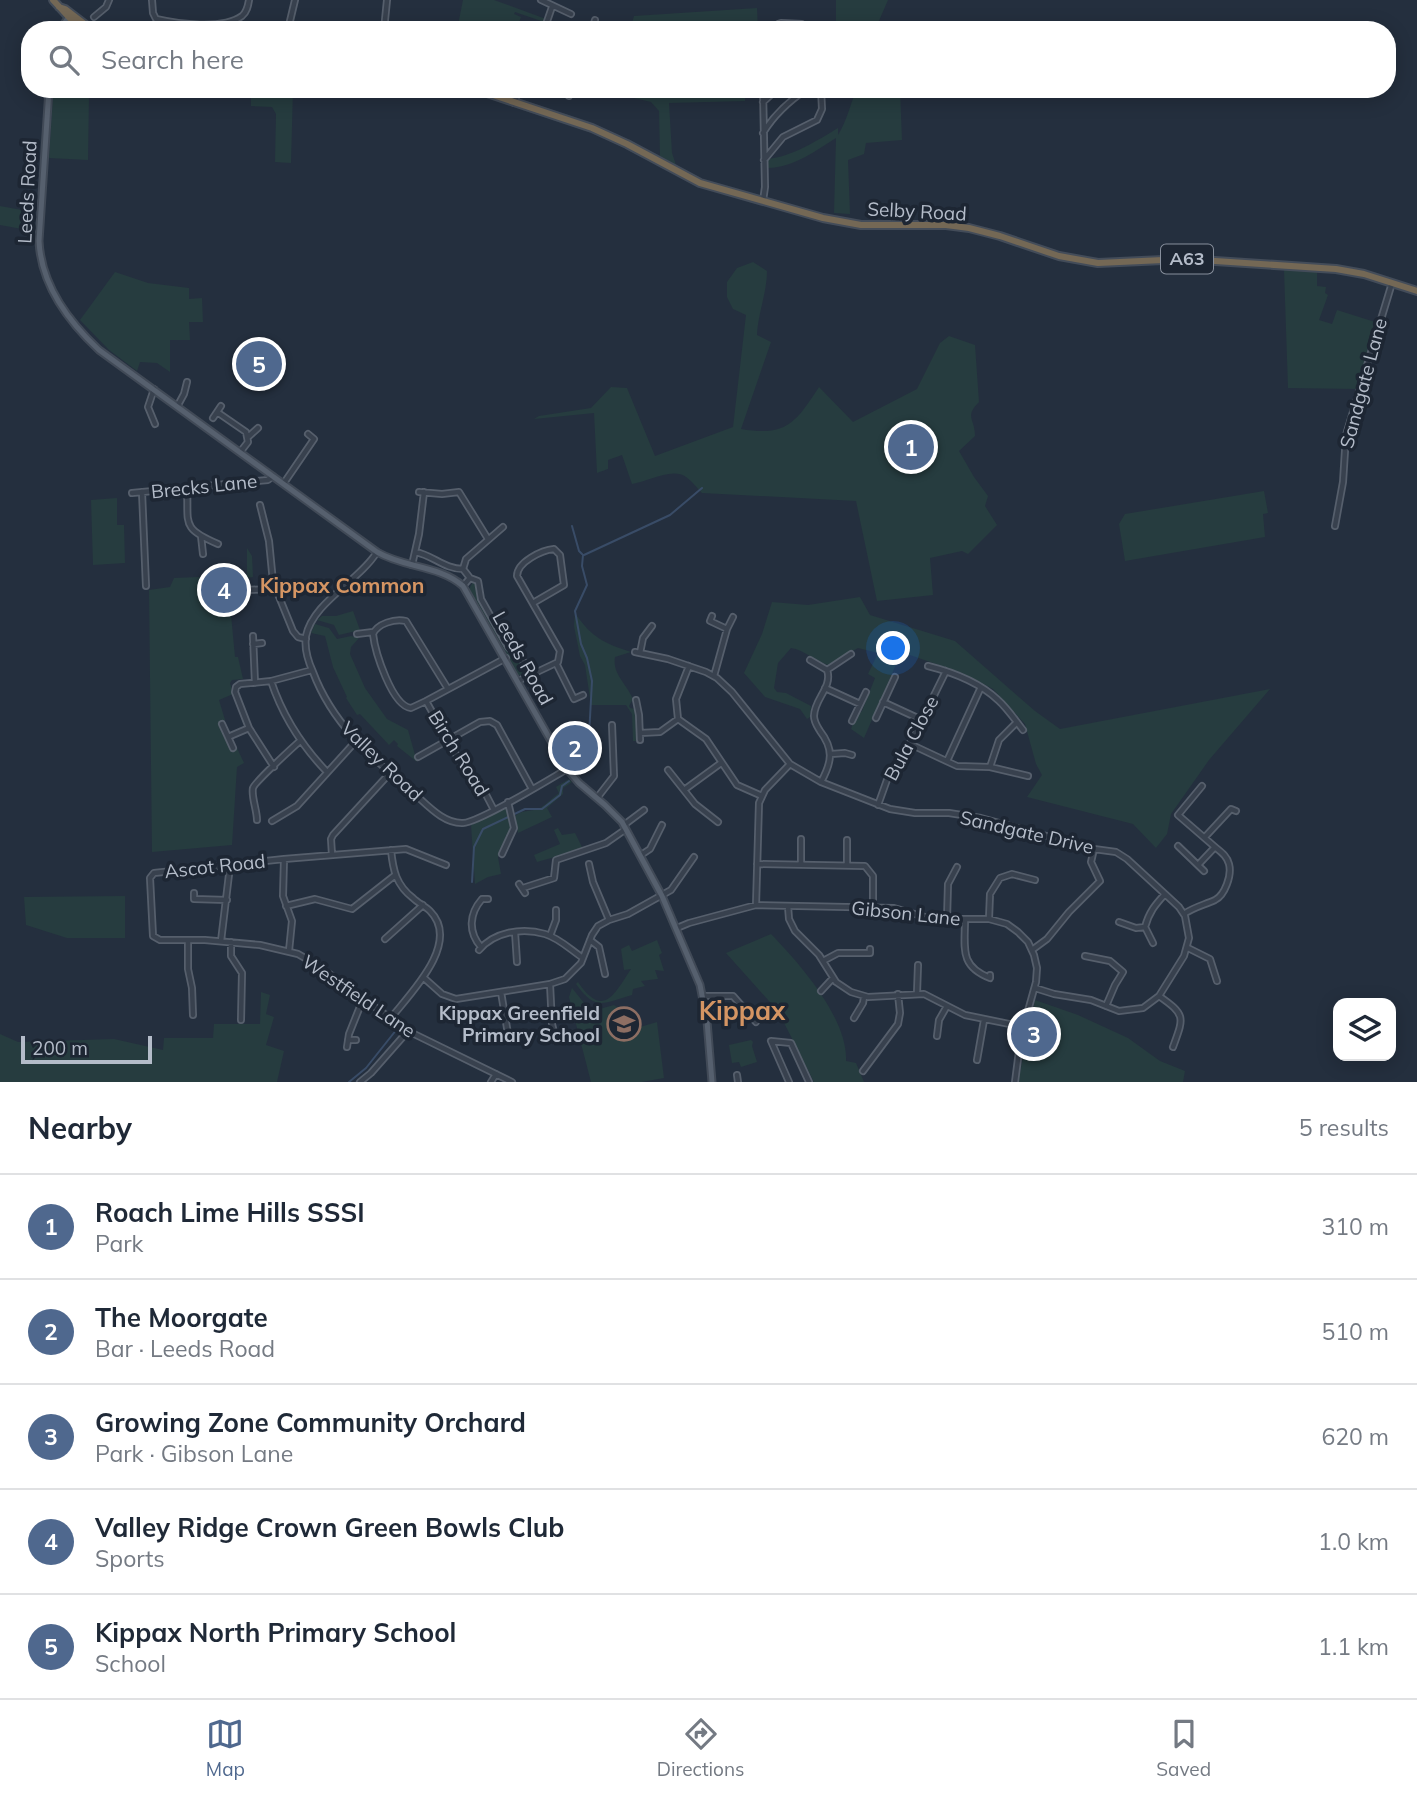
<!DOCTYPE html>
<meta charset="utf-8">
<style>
body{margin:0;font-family:Mulish,sans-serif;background:#f2f2f3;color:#1f2937}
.controls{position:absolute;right:21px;bottom:21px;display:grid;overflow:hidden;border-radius:14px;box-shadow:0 4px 18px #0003}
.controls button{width:63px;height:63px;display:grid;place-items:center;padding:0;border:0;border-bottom:2px solid #e0e1e3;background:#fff;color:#1f2937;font:35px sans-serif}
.scale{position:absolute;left:21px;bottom:18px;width:131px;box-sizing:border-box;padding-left:7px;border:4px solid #b4bcc9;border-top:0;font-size:19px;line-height:24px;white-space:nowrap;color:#b4bcc9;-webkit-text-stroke:5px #1d2633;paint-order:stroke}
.you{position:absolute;left:894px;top:649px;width:24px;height:24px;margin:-18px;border:5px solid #fff;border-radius:50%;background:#1a73e8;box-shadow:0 0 0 10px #1a73e833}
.badge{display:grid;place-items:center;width:46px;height:46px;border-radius:50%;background:#4f688e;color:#fff;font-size:23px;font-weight:700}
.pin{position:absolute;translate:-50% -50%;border:4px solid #fff;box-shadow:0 2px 7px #0006}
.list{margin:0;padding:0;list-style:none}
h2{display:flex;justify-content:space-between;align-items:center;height:91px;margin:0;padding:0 28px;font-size:30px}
h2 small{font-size:23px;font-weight:400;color:#747a83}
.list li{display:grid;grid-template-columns:46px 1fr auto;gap:21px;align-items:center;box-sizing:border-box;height:105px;padding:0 28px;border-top:2px solid #e0e1e3}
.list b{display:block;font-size:26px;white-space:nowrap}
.list p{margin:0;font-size:23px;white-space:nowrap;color:#747a83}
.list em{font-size:23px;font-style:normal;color:#747a83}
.icon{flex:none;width:38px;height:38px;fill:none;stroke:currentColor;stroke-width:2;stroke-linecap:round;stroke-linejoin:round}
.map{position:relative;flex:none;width:1417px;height:1082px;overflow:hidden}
.search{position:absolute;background:#fff;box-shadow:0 4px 18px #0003;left:21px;right:21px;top:21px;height:77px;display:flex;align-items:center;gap:18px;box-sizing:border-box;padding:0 24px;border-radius:28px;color:#747a83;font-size:26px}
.sheet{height:616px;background:#fff}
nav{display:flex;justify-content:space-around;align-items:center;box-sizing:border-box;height:98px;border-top:2px solid #e0e1e3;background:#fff;font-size:19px;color:#747a83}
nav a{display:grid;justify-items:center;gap:4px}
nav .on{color:#4f688e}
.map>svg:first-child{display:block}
.green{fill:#263c3f}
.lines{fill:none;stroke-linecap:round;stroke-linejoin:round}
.stream{stroke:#394c67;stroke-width:2}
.minor-casing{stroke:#565f6c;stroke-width:8}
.major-casing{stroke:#414a57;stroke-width:9}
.highway-casing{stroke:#434c59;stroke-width:10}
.minor{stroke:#38414e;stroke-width:4.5}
.major{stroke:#56606e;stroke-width:5}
.highway{stroke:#746855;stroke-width:6}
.labels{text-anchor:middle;stroke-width:7;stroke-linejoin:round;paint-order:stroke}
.shield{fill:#1d2633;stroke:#878f9c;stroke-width:2}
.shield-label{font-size:18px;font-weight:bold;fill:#b4bcc9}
.street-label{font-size:19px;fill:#b4bcc9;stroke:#1d2633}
.poi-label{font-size:19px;font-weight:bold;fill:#b4bcc9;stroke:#1d2633;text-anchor:end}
.neighbourhood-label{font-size:21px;font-weight:bold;fill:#d59563;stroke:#1d2633}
.district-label{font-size:26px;font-weight:bold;fill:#d59563;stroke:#1d2633}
</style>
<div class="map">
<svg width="1417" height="1082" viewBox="0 0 1417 1082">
<rect width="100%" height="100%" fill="#242f3e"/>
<path class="green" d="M 463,0 L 494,0 L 546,19 L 544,22 L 515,12 L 514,14 L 521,17 L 516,30 L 457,30 Z
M 836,0 L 888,0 L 875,30 L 836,30 Z
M 757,8 L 758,30 L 630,30 L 634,16 Z
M 251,89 L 293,89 L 291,163 L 275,162 L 276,114 L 272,107 L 251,106 Z
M 629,89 L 641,89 L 663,96 L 663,89 L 745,89 L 745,101 L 669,103 L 672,153 L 676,165 L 660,156 L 659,111 L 651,102 L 634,98 Z
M 857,89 L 900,89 L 902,140 L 866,143 L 864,154 L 848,160 L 850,214 L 834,213 L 836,138 C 815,151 795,167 768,168 L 767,159 C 792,157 818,140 838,128 L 838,135 C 847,121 850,104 857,89 Z
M 53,95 L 89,95 L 88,160 L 49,158 Z
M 0,206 L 33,212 L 33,231 L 0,225 Z
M 753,262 L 767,271 C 767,293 758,313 757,335 L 771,342 L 741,429 C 787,437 796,422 819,387 L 853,422 L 917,389 L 940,343 L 949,336 L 975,345 L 979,402 C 964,417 975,418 975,436 L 959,451 L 974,477 L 988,496 L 985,506 L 997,525 L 968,554 L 962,551 L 930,558 L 933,595 L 877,601 L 856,501 L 702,493 C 697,488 692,481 686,477 C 672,467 647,482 632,484 L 622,455 L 608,460 L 608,469 L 597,473 L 594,413 L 534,419 L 539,416 L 591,408 L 611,387 L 627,388 L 655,456 L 733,427 L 746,315 L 733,309 L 727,297 L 727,282 L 737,268 Z
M 1284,270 L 1317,270 L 1317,286 L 1326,287 L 1325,293 L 1328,295 L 1319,320 L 1332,324 L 1337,310 L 1375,322 L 1357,389 L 1288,388 Z
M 115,272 L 148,283 L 189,288 L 189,299 L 202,298 L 203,322 L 189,322 L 190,340 L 170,340 L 170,372 L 157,363 L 140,362 L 137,371 L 109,350 L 80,320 Z
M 1264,491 L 1268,513 L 1263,514 L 1265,537 L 1125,561 L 1119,524 L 1125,514 Z
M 117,498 L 117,525 L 124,525 L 125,563 L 93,565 L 91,500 Z
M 247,548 L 252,556 L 253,577 L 242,579 L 240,585 L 239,577 L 239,603 L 230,604 L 235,657 L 238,657 L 243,679 L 232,680 L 230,683 L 233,694 L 219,700 L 225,720 L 220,722 L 232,750 L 237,748 L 244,763 L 237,767 L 232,845 L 152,852 L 149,590 L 170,587 L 174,578 L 247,575 Z
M 473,582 L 477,584 L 479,598 L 506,648 L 526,667 L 526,675 L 517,675 L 469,589 Z
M 860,597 L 870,615 L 955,641 L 1035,711 L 1060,729 L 1270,689 L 1209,760 L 1171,814 L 1167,834 L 1156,848 L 1133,824 L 1027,797 L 1042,775 L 1036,764 L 1025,724 L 993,689 L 962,673 L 904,653 L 898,660 L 864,738 L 851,729 L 854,721 L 858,719 L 858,714 L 862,711 L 875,678 L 868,674 L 878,653 L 858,648 L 828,665 C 814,660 804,650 791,648 L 778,663 L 774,688 L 777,692 L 786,693 L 811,706 L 810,717 L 807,719 L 800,709 L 765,697 L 744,673 L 762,634 L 772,602 L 808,605 Z
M 353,611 L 360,630 L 339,635 L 334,625 L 317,620 L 322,616 L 336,616 Z
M 575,613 C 592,638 604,643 631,652 L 615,657 C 612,674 627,684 633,699 L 629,706 L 630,708 L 635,709 L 638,721 L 637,741 L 633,741 L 632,714 L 626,705 L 591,705 L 585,665 L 580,656 L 574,626 Z
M 315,624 L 329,628 L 337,639 L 351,636 L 359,638 L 351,647 L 350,654 L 365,688 L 387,719 L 408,730 L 417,762 L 397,746 L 398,744 L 394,740 L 389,745 L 360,714 L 357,715 L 346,698 L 347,697 L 333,667 L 325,636 L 311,633 Z
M 569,779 L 572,782 L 563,788 L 563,794 L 547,808 L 552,817 L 518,833 L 515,816 C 523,809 532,812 540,808 C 547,804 553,797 559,793 L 556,787 Z
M 508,807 L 513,823 L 511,833 L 505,837 L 505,843 L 498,857 L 501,874 L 488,877 L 475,884 L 471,825 Z
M 558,828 L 562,835 L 575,833 L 583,849 L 537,862 L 534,855 L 560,844 L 554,830 Z
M 125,896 L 125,938 L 67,938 L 26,925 L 24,897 Z
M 771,934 C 799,963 848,1018 846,1061 L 856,1063 L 864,1082 L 814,1082 L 778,1011 L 726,953 Z
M 657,940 L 662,953 L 659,955 L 664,971 L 655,970 L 658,979 L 641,981 L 645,986 L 633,989 L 632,995 C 603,1003 596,1012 576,984 L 578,982 C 603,1019 614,995 631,969 L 624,970 L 621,949 L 629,945 L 632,951 Z
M 572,988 L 589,1009 L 596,1010 L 614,1005 L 620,1009 L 618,1012 L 628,1018 L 631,1015 L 638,1020 L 640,1027 L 657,1022 L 664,1078 L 642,1082 L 591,1082 L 569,997 Z
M 261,992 L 270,995 L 266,1014 L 274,1017 L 266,1045 L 284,1051 L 277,1082 L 0,1082 L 0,1034 L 18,1042 L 114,1039 L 163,1050 L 164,1038 L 213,1038 L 214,1024 L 260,1024 Z
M 1035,1000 L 1078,1015 L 1128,1038 L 1160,1061 L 1185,1071 L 1183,1082 L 1018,1082 Z
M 751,1040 L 753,1042 L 752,1046 L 757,1062 L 741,1067 L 739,1062 L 732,1063 L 729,1045 Z"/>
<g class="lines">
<path class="stream" d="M 572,526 L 579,551 L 582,554
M 584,555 L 670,515 L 702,488
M 578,773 L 584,767 L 588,754 L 592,681 L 587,658 L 581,644 L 575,611 L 587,585 L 582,566 L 583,555
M 472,882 L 474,847 L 483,829 L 525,809 L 542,809 L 560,795 L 562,786 L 569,781
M 349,1082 L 366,1068 L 397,1029"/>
<defs>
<path id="minor" d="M 152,0 L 153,13 L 156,19 C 178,24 223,30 242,16 C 247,12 248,6 249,0
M 541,0 L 571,14
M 94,17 L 106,7 L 109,0
M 290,21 L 295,0
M 384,30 L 387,0
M 544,30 L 552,7
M 592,30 L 595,20
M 776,30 L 778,24 L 781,23 L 802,24 L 807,30
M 763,89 L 765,187 L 763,201
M 569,96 L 571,89
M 763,102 L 777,89
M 514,103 L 519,89
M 763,133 C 774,115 789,101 807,89
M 764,160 L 783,137 L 817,120 L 822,109 L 821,89
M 154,389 L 148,407 L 155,424
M 178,405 L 184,394 L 187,382
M 217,412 L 246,432 L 248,442 L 241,451
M 213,418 L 221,406
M 248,437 L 258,428
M 284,483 L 314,439 L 308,434
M 187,488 C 189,523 180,528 218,544
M 142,492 L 146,586
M 419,492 L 442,494 L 459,492 L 488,539
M 132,493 L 268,480 L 273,476
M 260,505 L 269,541 L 273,582 L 293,631 L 298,637 L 306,639
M 1335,526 L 1343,482 L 1346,435 L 1392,283
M 201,536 L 203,554
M 377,552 C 359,581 313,602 306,636 C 304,649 308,661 313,672 C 332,723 370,756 410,790 C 425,802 442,824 463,823 C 480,822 548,780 567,769
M 415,552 C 433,555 444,569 463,569
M 412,565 L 419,534 L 424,492
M 470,578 L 478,581 L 481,599 L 508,647 L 527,665 L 531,674
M 463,586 L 470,578 L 463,569 L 466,559 L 503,527
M 244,590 L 276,589
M 712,616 L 710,621 L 727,629
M 357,634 L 373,632
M 253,636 L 255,683
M 253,644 L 262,643
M 635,652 L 668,659 L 706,672 L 717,678 L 732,692 L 790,764 L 821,782 L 890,809 L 915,813 L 949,813 L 981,818 L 1094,849 L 1116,852 L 1127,859 L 1165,894 L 1179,907 L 1185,916 L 1189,938 L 1184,956 L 1159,996 L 1143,1008 L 1119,1011 L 1091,1000 L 1054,994 L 1035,988
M 640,653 L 643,638 L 652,626
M 810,660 L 827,670
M 556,663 L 574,699 L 583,695
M 689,666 L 676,699 L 678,719 L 706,739 L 737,785 L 762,796
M 928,666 C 952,672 980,683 998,700 C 1008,709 1015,720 1023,730
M 827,670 L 851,654
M 714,676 L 727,629 L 733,617
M 271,681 C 283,717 301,745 327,772
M 518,681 L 558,662 L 560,651 L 517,576 C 517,562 542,550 554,549 L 560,555 L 564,585 L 533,603
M 825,688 L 860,704
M 636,700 L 639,715 L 640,740
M 426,701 L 411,708 C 392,706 375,652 373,634 C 377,624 395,618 406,621 L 448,689
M 883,702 L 922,720
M 876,718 L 895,677
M 852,721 L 866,692
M 222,724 L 228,737
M 640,733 L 660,732 L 678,719
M 910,744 L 957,766 L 990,767 L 1028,776
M 233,748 L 228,737 L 249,728
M 831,754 L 845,753 L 852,755
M 418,757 L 480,722 L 490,721 L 497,725 L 532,789
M 947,761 L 981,687
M 274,767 L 249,728 L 235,692 L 236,687 L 240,684 L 271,681 L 312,670
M 990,767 L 999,740 L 1017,722
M 668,770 L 695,804 L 718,822
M 821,782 C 832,762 834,749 820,731 C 817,726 814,722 814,716 C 814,699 833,687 827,670
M 684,790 L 721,763
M 597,798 L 614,776 L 612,725
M 878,805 L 888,777 L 913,738 L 946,671
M 494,810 L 482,787 L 462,765 L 426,701 L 506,658
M 257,820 C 257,810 251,796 253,788 C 254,783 292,748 300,741
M 272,821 L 297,806 L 356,741
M 624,825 L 644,810
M 1205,837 L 1231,809 L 1236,811
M 801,839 L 801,864
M 1178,846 L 1204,871
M 502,854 L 514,828 L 508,802
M 332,855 L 331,839 L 333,835 L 390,773
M 641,855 L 650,849 L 662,825
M 284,859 L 154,873 L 150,878 L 153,936 L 160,940 L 205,940 L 260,945 L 298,954 L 317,965 L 408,1031 L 512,1082
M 589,864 L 593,882 L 609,920
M 757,864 L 865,866 L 873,876 L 873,907
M 847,865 L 847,840
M 1198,865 L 1215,847 L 1178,815 L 1202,786
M 519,884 L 525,893
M 523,888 L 554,878 L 556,860 L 606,843 L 626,829
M 194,893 L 194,899 L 227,900
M 756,905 L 759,803 L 765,790 L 790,764
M 286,906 L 315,899 L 352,909 L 394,876
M 788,906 L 789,919 L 795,931 L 819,955 L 836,982 L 851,992 L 868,997 L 924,994 L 965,1015 L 1024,1027
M 1184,914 C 1194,907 1204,905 1215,900 C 1225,895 1232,875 1229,864 C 1227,856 1221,852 1215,847
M 947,919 L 948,884 L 957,867
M 965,919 C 965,948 959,966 990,978 L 990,975
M 989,919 L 990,894 L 1000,878 L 1012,874 L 1035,880
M 1119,922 L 1136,928 L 1145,927
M 677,928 L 689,923 L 756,905 L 894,908 L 932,919 L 989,919 L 1007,924 L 1018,932 L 1028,942 L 1034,955 L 1037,968 L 1036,982 L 1026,1018 L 1019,1051 L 1015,1082
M 515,932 L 517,962
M 550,936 L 556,920 L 556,910
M 385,939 L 423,905
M 188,940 L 188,969 L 192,988 L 193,1015
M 590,940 L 599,947 L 605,974
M 221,941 L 230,866
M 231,942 L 231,956 L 242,973 L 241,1020
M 1153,943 L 1145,927 C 1149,912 1155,905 1165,894
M 481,947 C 468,932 469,914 482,899 L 488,899
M 1188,948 L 1210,959 L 1217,981
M 479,950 C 494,932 522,927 545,934 C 559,938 571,950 583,958
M 1032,950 L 1047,939 L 1069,912 L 1100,881 L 1091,862 L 1094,849
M 289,951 L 292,921 L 283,896 L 284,859 L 406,849 L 446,865
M 1085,956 L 1110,961 L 1123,972 L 1115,985 L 1106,1006
M 823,961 L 838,953 L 870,953 L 870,949
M 424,978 L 442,994 L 456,999 L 550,984 L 565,979 L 581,963 L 592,935 L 598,926 L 609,920 L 628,914 L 671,890 L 694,857
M 550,984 L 552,1024 L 556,1041
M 821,991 L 833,978
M 501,992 L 508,1034
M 917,993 L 918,965
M 703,996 L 733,996 L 756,1022
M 1159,996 C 1186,1015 1184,1017 1173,1047
M 854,1018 L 863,1003 L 864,997
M 390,1019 C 409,995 462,943 430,911 C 425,906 418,903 413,898 C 396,885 393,870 391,850
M 937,1036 L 939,1020 L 947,1006
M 348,1040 L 356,1040
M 347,1047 L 349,1034 L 363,999
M 977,1060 L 984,1020
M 863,1071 L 898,1024 L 900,1013 L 898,994
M 737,1075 L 738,1082
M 360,1082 L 371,1073 L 408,1031
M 491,1082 L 496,1074
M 789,1082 L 771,1041 L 791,1043 L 809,1082"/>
<path id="major" d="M 60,30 L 70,15
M 64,30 L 74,20
M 49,89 L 39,241 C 41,284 69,322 99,350 L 377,552 C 404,568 439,565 463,586 L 567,769 L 579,783 L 605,805 L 622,822 L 662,896 L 700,985 L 707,1021 L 712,1082"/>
<path id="highway" d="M 53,0 L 77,26 L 97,30
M 59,7 L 65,9 L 91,29
M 475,89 L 592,128 L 627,144 L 700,183 L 823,218 L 861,225 L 946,225 L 969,228 L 1000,236 L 1059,256 L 1098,263 L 1185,259 L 1336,269 L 1364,274 L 1417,291"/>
</defs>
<use href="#minor" class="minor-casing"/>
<use href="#major" class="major-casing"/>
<use href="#highway" class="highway-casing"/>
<use href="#minor" class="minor"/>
<use href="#major" class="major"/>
<use href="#highway" class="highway"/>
</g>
<defs>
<symbol id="school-ring" viewBox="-11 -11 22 22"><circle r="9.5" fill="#1d2633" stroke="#8d6e63" stroke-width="1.5"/><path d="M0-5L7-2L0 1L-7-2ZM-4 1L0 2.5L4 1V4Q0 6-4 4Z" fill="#8d6e63"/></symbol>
</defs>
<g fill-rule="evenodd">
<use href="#school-ring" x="605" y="1005" width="38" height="38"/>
</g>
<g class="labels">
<rect class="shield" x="1161" y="244.5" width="52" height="29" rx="5"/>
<g class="shield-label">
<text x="1187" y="265">A63</text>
</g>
<g class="street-label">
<text transform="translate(27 192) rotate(-87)" y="7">Leeds Road</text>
<text transform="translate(917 211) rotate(3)" y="7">Selby Road</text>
<text transform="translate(1363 383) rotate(-75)" y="7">Sandgate Lane</text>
<text transform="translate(204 486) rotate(-6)" y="7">Brecks Lane</text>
<text transform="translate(523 658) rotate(61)" y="7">Leeds Road</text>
<text transform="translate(911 738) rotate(-62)" y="7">Bula Close</text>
<text transform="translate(459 753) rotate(58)" y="7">Birch Road</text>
<text transform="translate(382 761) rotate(44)" y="7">Valley Road</text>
<text transform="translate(1027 832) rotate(13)" y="7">Sandgate Drive</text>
<text transform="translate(215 866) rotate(-6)" y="7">Ascot Road</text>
<text transform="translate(906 913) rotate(6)" y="7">Gibson Lane</text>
<text transform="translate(359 996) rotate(34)" y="7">Westfield Lane</text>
</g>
<g class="poi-label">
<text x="600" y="1020">Kippax Greenfield<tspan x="600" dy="22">Primary School</tspan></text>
</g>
<g class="neighbourhood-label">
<text x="342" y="593">Kippax Common</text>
</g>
<g class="district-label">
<text x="742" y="1020">Kippax</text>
</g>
</g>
</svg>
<div class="controls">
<button><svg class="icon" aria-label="layers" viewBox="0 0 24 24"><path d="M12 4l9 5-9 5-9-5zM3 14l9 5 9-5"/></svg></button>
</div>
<div class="scale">200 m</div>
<div class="you"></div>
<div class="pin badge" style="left:911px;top:447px">1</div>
<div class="pin badge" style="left:575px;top:748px">2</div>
<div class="pin badge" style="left:1034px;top:1034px">3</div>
<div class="pin badge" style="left:224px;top:590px">4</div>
<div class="pin badge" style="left:259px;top:364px">5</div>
<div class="search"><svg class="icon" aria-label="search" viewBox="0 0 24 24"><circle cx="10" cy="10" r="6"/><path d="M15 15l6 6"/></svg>Search here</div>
</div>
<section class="sheet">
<h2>Nearby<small>5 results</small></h2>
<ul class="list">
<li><span class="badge">1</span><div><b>Roach Lime Hills SSSI</b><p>Park</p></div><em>310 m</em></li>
<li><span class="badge">2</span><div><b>The Moorgate</b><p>Bar · Leeds Road</p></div><em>510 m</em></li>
<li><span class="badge">3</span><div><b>Growing Zone Community Orchard</b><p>Park · Gibson Lane</p></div><em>620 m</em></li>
<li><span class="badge">4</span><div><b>Valley Ridge Crown Green Bowls Club</b><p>Sports</p></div><em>1.0 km</em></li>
<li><span class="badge">5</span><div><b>Kippax North Primary School</b><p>School</p></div><em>1.1 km</em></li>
</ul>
</section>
<nav>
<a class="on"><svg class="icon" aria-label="map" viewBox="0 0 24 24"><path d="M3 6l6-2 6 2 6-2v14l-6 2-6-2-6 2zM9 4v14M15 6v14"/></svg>Map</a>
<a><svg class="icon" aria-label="directions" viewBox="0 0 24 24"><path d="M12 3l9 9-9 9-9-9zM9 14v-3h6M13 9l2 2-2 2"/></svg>Directions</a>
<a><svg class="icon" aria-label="saved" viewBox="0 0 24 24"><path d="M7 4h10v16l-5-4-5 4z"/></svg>Saved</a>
</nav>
